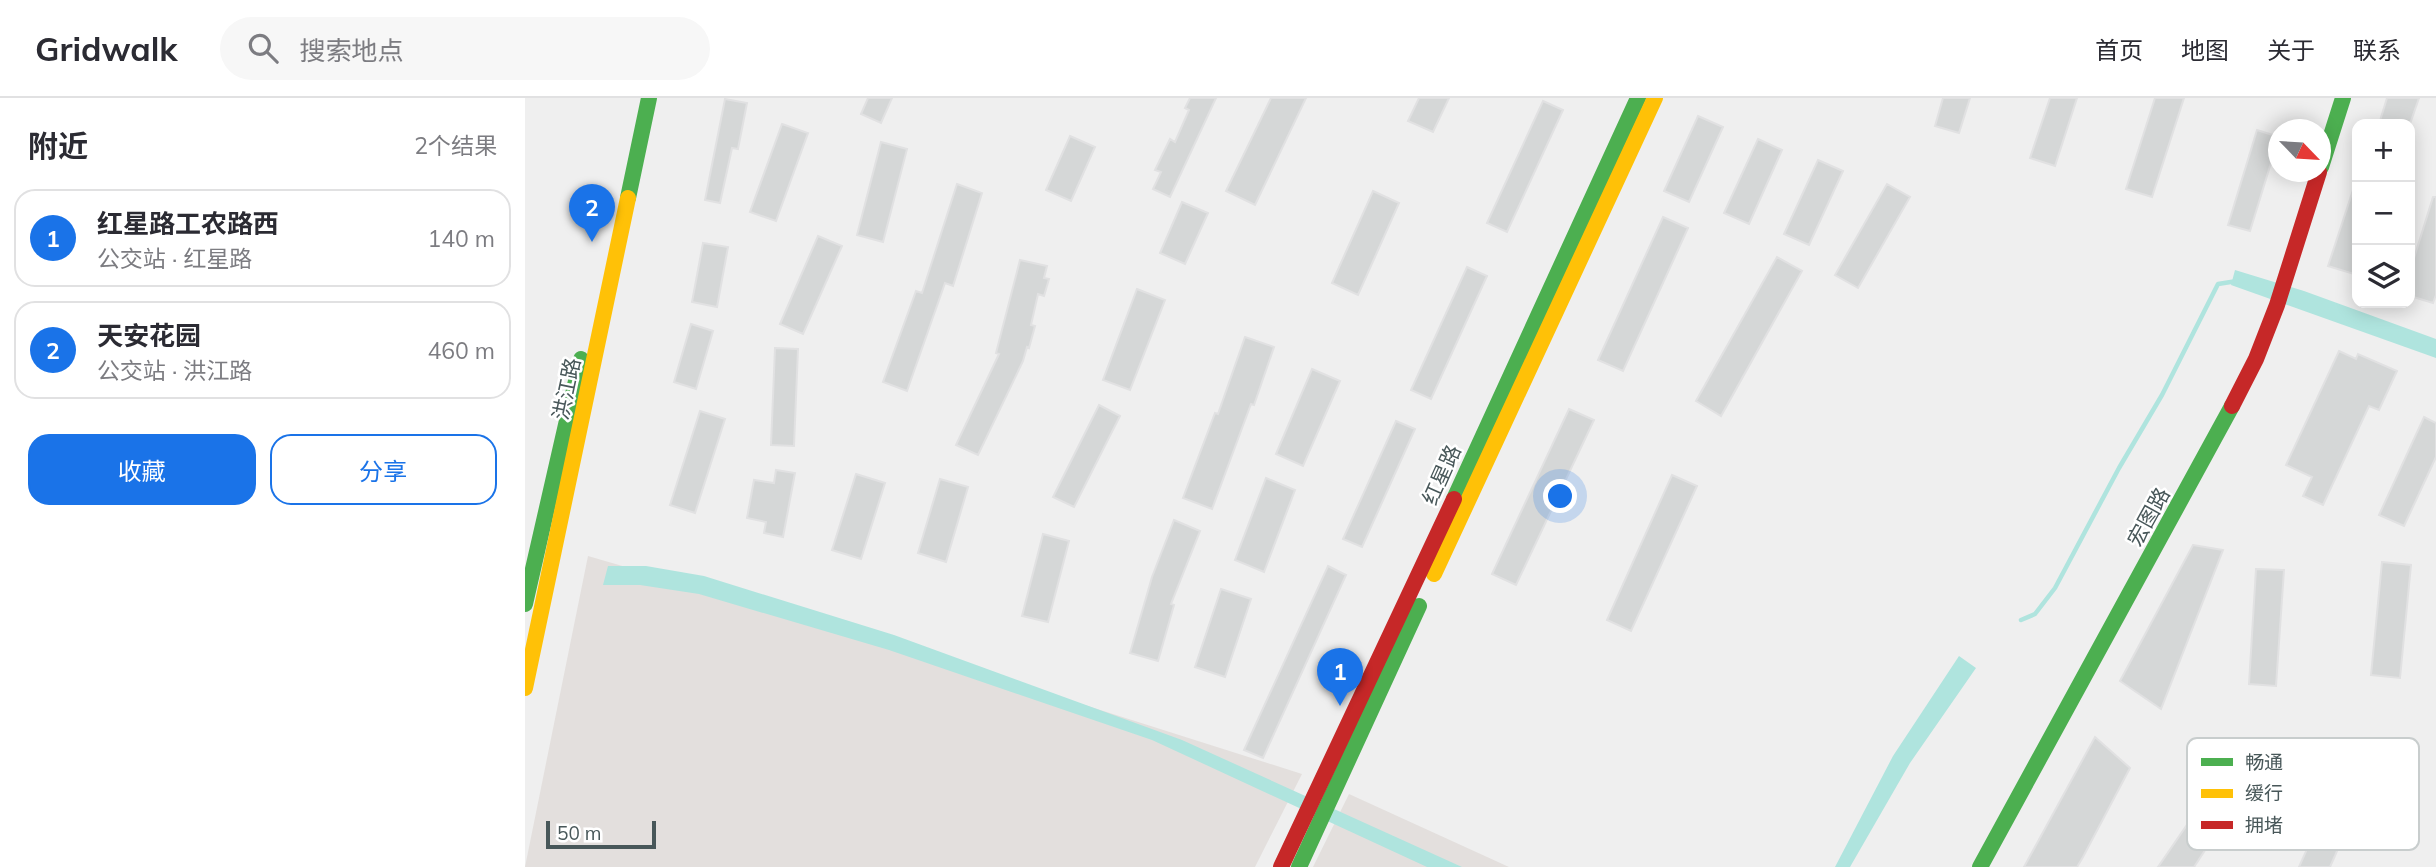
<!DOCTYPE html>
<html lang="zh">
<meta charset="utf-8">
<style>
body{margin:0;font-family:Mulish,"Noto Sans SC",sans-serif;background:#f7f7f7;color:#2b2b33}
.controls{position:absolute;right:21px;top:21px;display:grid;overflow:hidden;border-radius:14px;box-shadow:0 4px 18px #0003}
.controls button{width:63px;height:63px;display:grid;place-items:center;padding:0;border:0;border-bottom:2px solid #e1e1e2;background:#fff;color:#2b2b33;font:35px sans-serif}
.compass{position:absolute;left:1743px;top:21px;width:63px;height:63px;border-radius:50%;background:#fff;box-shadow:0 4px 18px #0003;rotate:115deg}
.scale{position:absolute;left:21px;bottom:18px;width:110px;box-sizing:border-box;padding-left:7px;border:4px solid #485759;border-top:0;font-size:19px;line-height:24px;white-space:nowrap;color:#485759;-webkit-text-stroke:5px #fff;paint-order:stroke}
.you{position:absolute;left:1036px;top:399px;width:24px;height:24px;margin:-18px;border:5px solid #fff;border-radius:50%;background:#1a73e8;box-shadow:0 0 0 10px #1a73e833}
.badge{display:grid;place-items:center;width:46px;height:46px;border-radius:50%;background:#1a73e8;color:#fff;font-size:23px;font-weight:700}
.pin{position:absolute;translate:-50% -58px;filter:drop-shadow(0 2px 4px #0008)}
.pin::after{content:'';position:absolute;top:37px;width:24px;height:21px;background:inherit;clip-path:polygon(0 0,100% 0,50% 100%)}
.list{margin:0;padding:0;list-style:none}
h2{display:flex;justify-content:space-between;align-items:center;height:91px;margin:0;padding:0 28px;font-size:30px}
h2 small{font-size:23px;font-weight:400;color:#7c7c81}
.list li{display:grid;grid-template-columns:46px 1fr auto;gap:21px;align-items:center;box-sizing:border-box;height:98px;margin:0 14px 14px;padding:0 14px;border:2px solid #e1e1e2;border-radius:21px}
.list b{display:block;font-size:26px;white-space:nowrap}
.list p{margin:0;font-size:23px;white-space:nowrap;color:#7c7c81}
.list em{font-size:23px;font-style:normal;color:#7c7c81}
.actions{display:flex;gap:14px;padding:21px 28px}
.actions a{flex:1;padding:16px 0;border:2px solid #1a73e8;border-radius:21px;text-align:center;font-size:24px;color:#1a73e8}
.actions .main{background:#1a73e8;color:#fff}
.icon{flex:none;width:38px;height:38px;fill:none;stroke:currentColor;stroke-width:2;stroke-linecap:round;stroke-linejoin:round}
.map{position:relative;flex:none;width:1911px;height:769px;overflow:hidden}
header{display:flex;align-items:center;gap:42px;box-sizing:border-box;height:98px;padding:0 35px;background:#fff;border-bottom:2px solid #e1e1e2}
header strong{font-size:33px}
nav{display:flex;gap:38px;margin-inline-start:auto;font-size:24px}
.search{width:490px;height:63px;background:#f7f7f7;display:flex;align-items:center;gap:18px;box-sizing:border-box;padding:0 24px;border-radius:38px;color:#7c7c81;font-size:26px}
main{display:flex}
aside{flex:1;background:#fff}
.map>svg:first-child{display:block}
.commercial{fill:#e3dfdd}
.water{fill:#afe4de}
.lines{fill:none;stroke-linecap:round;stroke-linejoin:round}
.stream{stroke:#afe4de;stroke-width:4.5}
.building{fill:#d5d7d7;stroke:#e1e1e2;stroke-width:2}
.fast{stroke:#4caf50;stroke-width:16}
.slow{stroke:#ffc107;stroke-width:16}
.jam{stroke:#c62828;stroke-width:16}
.labels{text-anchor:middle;stroke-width:5;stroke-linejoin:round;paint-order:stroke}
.street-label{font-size:21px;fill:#485759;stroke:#fff}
.key{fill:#fff;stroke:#c8cdcd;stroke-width:2}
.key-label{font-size:19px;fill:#485759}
</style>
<header>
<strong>Gridwalk</strong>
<div class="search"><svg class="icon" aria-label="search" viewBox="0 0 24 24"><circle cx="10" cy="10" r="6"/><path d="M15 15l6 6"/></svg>搜索地点</div>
<nav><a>首页</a><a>地图</a><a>关于</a><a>联系</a></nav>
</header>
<main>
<aside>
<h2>附近<small>2个结果</small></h2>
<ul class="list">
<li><span class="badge">1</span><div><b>红星路工农路西</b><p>公交站 · 红星路</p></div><em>140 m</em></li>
<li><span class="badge">2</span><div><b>天安花园</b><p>公交站 · 洪江路</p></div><em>460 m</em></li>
</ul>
<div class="actions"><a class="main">收藏</a><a>分享</a></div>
</aside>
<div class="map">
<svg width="1911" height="769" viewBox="0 0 1911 769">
<rect width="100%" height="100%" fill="#efefef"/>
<path class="commercial" d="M 63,458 L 399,556 L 777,676 L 730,769 L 0,769 Z
M 824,696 L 984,769 L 788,769 Z"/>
<path class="water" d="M 1710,172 L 1779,193 L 1911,241 L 1911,260 L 1706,187 Z
M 83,468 L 121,468 L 179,478 L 369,537 L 657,642 L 937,769 L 902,769 L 627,642 L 364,552 L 174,496 L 115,487 L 78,487 Z
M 1434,558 L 1451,570 L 1385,665 L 1325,769 L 1310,769 L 1368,658 Z"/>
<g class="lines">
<path class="stream" d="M 1496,522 L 1510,516 L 1530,490 L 1594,370 L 1637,297 L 1693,186 L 1712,183"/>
</g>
<path class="building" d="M 343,0 L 367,0 L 356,25 L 336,16 Z
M 665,0 L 691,0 L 645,99 L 628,91 L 636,74 L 630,72 L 645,41 L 650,44 L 664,12 L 660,10 Z
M 746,0 L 781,0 L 730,107 L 701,93 Z
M 894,0 L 924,0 L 908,34 L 883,23 Z
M 1418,0 L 1445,0 L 1434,35 L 1410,28 Z
M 1525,0 L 1552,0 L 1530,68 L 1505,60 Z
M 1630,0 L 1659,0 L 1627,99 L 1601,91 Z
M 1862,0 L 1894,0 L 1885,26 L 1854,26 Z
M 200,1 L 222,5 L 213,51 L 207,50 L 195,105 L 180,102 Z
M 1018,3 L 1038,12 L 982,134 L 962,125 Z
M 1173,18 L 1198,29 L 1164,104 L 1139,93 Z
M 257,26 L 283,35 L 251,123 L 225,114 Z
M 1732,32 L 1754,39 L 1725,133 L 1703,127 Z
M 545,38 L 570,49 L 546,103 L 521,92 Z
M 1233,41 L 1257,52 L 1224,126 L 1199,115 Z
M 356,44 L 382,51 L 358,144 L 332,137 Z
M 1293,62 L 1318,73 L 1284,147 L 1259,136 Z
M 432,86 L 457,95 L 428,188 L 420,185 L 382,293 L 358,284 L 391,193 L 397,195 Z
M 1362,86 L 1385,99 L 1333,190 L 1310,177 Z
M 1830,86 L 1832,86 L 1832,177 L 1803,168 Z
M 848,93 L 874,105 L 833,197 L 807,185 Z
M 1908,99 L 1911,99 L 1911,197 L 1908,205 L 1885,198 L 1885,173 Z
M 657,104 L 683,115 L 660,166 L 635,155 Z
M 1138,119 L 1163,130 L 1098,273 L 1073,262 Z
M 293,138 L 317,148 L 278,236 L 255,226 Z
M 178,145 L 203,149 L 192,209 L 167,204 Z
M 1252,159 L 1277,173 L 1196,318 L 1171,303 Z
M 495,162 L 522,168 L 519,180 L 524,181 L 519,198 L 513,196 L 506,227 L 510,228 L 504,250 L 502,249 L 498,263 L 453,357 L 431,347 L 474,256 L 471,255 Z
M 942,169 L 962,178 L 906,301 L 886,292 Z
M 612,191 L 640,202 L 605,292 L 578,282 Z
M 166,226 L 188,233 L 171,291 L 149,284 Z
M 720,239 L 749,249 L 729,307 L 726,306 L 687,411 L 658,400 L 690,315 L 693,316 Z
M 250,250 L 273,251 L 269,348 L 246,347 Z
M 1814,253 L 1831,261 L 1833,256 L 1872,273 L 1854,312 L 1844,308 L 1798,407 L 1778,398 L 1787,379 L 1761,367 Z
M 787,271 L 815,283 L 778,368 L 751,356 Z
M 574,307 L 595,318 L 549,409 L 528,399 Z
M 1044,311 L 1069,322 L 991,487 L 967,476 Z
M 175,313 L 200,321 L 170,415 L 145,407 Z
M 1899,319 L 1911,325 L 1911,359 L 1879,428 L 1854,417 Z
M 871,323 L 890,331 L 837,449 L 818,441 Z
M 251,372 L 270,375 L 258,439 L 239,435 L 241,424 L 222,420 L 229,382 L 249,385 Z
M 331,376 L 360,385 L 336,461 L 307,452 Z
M 1147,377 L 1172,388 L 1106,533 L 1082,522 Z
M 741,380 L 770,392 L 739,474 L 710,462 Z
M 415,381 L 443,389 L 421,464 L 393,455 Z
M 649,422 L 675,433 L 646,506 L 649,507 L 633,563 L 605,555 L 627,479 Z
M 518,436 L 544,443 L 523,524 L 497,518 Z
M 1668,447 L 1698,452 L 1636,611 L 1595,583 Z
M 1857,464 L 1886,467 L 1875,580 L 1846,577 Z
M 803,468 L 821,477 L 738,660 L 719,652 Z
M 1731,471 L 1759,472 L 1751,588 L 1724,586 Z
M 696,491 L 726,501 L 700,579 L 670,569 Z
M 1570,639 L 1605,670 L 1558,759 L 1552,769 L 1499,769 Z
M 1802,706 L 1828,717 L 1805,769 L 1774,769 Z
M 1666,721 L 1690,737 L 1669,769 L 1633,769 Z"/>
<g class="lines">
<path class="fast" d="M 1796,69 L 1818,0
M 103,100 L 124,0
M 929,401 L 1113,0
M 0,506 L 56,261
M 774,769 L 894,508
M 1455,769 L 1707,308"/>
<path class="slow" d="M 909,476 L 1130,0
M 0,590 L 103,100"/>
<path class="jam" d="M 1707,308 L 1731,261 L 1752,207 L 1794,74
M 756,769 L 929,401"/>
</g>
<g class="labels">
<g class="street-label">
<text transform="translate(42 291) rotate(-78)" y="7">洪江路</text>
<text transform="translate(917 377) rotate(-66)" y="7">红星路</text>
<text transform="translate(1624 419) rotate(-61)" y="7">宏图路</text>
</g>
</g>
<rect x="1662" y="640" width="232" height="112" rx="10" class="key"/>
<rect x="1676" y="660" width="32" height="8" fill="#4caf50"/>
<rect x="1676" y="691" width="32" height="9" fill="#ffc107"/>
<rect x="1676" y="723" width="32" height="8" fill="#c62828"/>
<g class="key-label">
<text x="1720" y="671">畅通</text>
<text x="1720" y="702">缓行</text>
<text x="1720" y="734">拥堵</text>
</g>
</svg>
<div class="controls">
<button>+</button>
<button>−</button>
<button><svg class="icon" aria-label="layers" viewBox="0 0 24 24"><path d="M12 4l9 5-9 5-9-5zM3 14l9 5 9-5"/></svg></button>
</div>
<svg class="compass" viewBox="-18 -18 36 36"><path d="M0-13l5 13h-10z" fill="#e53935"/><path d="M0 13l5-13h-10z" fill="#7c7c81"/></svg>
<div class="scale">50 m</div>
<div class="you"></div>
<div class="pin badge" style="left:815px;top:608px">1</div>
<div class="pin badge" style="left:67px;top:144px">2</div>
</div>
</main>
